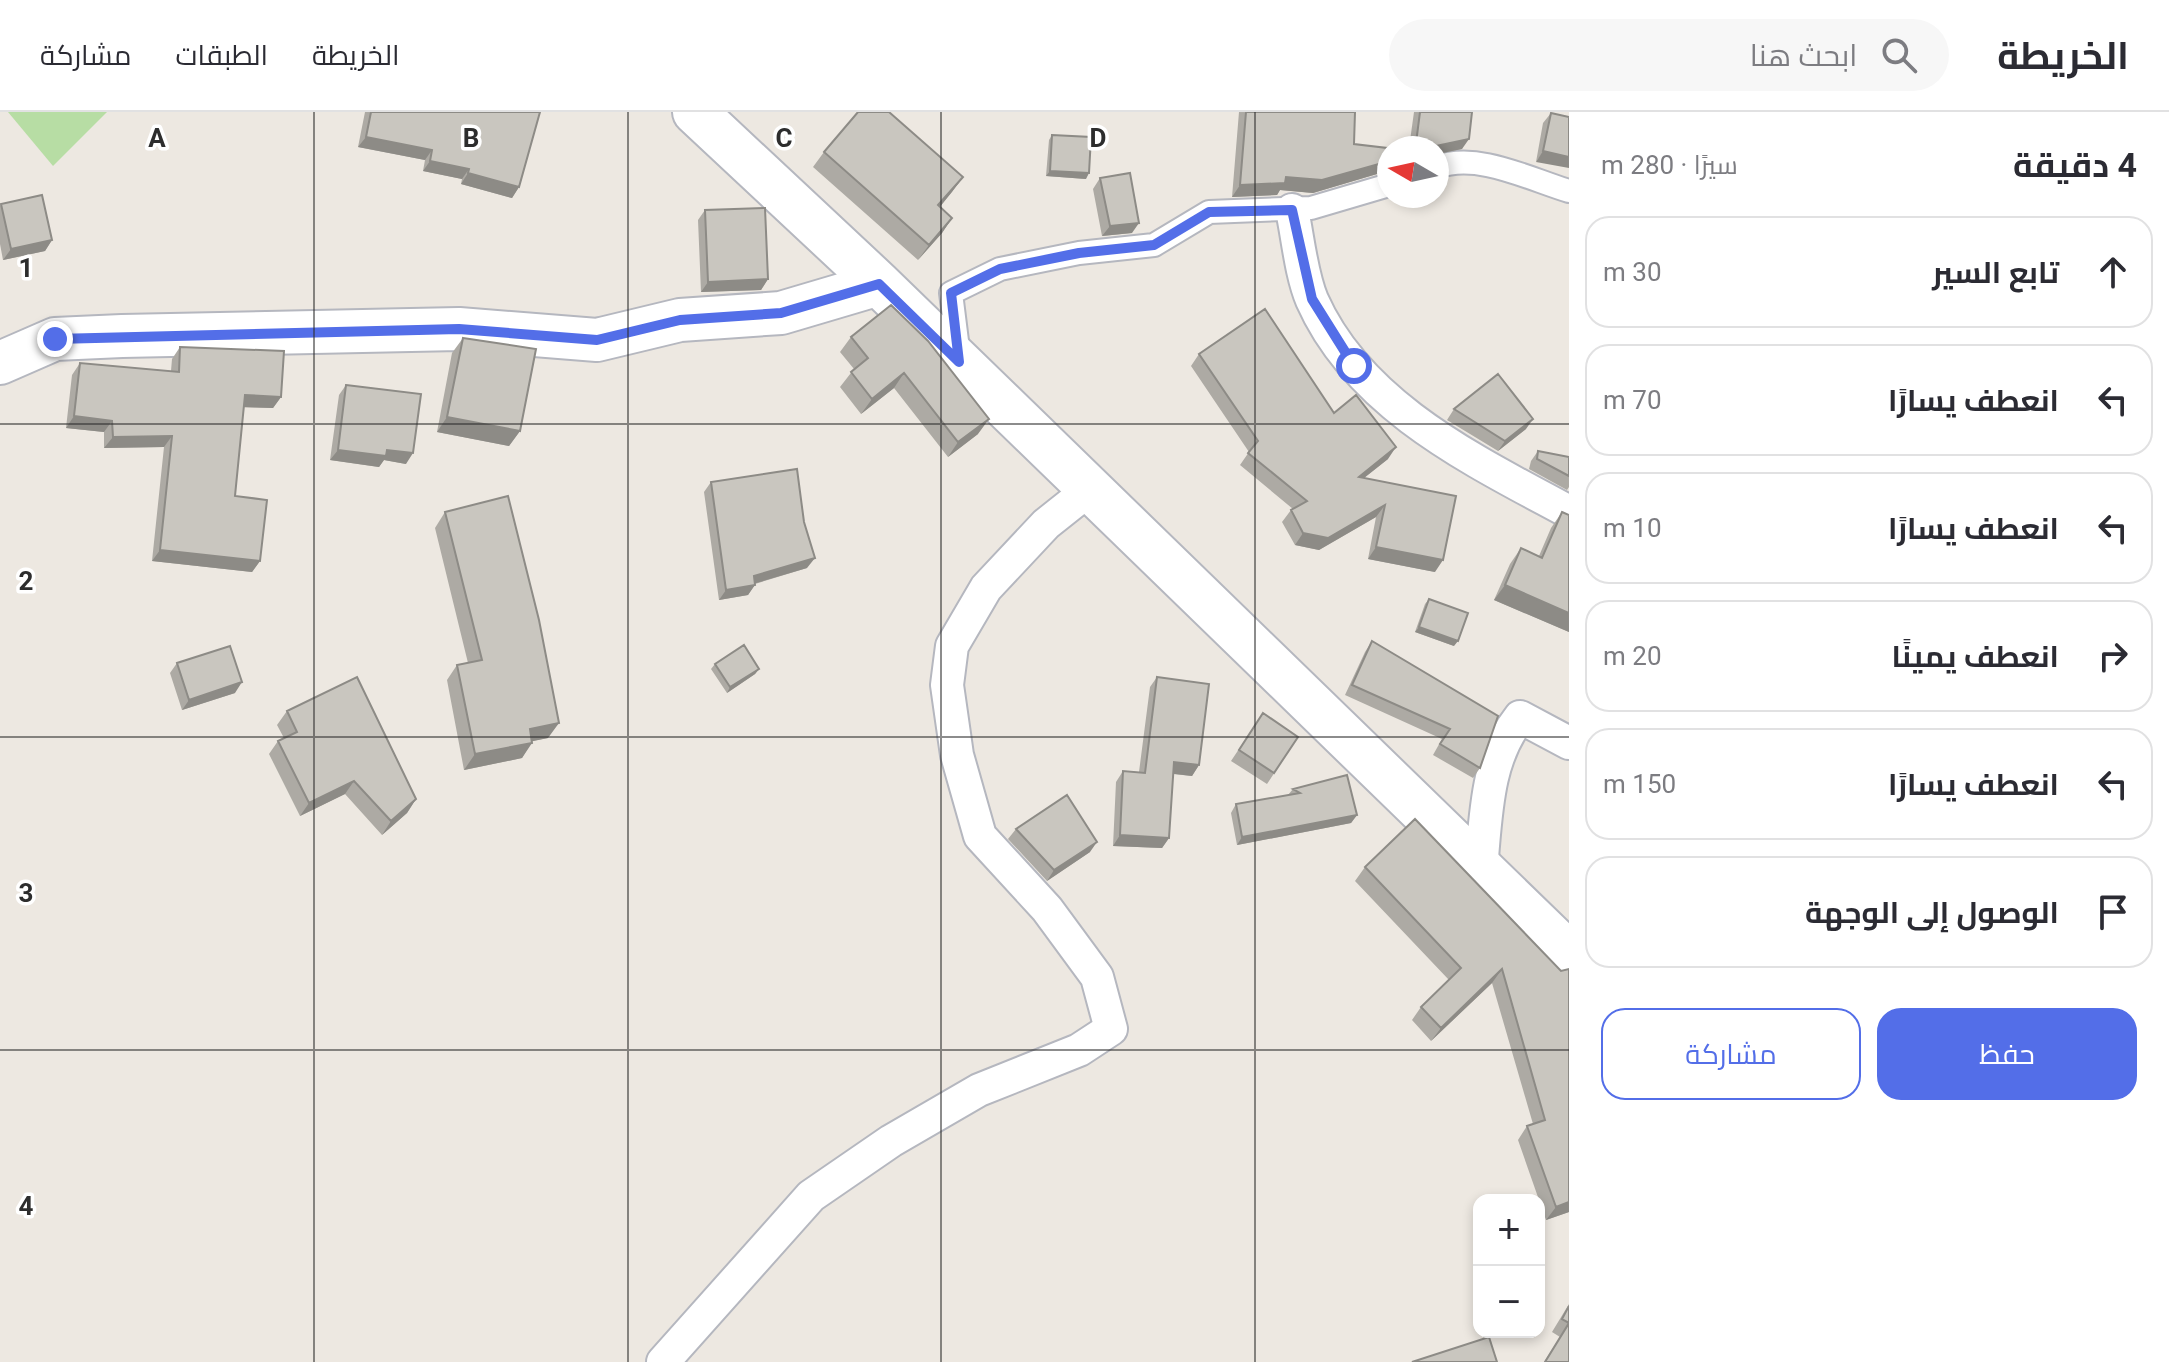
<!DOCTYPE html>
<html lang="ar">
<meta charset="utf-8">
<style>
body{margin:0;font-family:Roboto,Cairo,sans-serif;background:#f7f7f7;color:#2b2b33;direction:rtl}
.controls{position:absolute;right:24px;bottom:24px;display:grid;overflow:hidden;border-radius:16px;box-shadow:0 4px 12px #0003}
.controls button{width:72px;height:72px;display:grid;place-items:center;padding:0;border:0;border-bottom:2px solid #e1e1e2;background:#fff;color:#2b2b33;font:40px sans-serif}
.compass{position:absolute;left:1377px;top:24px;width:72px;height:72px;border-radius:50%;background:#fff;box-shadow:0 4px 12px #0003;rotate:279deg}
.stop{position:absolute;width:24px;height:24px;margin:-18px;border:6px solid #536ee8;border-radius:50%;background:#fff}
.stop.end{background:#536ee8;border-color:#fff;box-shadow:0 2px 8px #0008}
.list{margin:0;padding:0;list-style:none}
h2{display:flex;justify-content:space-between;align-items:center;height:104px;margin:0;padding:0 32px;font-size:34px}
h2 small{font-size:26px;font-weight:400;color:#7c7c81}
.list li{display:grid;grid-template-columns:52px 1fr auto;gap:24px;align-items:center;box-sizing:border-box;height:112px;margin:0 16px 16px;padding:0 16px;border:2px solid #e1e1e2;border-radius:24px}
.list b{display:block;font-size:30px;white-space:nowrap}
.list em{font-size:26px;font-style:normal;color:#7c7c81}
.actions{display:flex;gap:16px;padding:24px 32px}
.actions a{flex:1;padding:18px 0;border:2px solid #536ee8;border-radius:24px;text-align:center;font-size:28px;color:#536ee8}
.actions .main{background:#536ee8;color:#fff}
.icon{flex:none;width:44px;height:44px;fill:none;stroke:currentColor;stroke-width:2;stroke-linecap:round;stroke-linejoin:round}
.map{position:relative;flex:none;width:1569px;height:1250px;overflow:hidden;direction:ltr}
header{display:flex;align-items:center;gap:48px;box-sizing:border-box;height:112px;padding:0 40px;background:#fff;border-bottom:2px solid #e1e1e2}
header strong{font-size:38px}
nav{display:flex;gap:44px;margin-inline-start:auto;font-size:28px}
.search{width:560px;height:72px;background:#f7f7f7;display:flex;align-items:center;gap:20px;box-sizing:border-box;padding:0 28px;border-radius:44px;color:#7c7c81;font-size:30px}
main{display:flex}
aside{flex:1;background:#fff}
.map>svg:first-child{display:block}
.green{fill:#b7dda4}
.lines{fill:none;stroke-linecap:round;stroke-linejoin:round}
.service-casing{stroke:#b5b7bf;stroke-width:26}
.pedestrian-casing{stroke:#b5b7bf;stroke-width:36}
.minor-casing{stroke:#b5b7bf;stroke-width:46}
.secondary-casing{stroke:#b5b7bf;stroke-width:48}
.service{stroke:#fff;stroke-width:22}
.pedestrian{stroke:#fff;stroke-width:32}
.minor{stroke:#fff;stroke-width:42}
.secondary{stroke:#fff;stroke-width:44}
.wall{fill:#adaaa4}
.shaded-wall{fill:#8d8b86}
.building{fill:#c9c6bf;stroke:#8d8b86;stroke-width:2}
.route{stroke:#536ee8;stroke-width:10}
.grid{fill:none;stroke:#2d2d2d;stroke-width:2;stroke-opacity:0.55}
.grid-label{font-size:26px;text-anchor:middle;font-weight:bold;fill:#2d2d2d;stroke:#fff;stroke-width:7;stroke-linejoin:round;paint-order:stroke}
</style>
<header>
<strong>الخريطة</strong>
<div class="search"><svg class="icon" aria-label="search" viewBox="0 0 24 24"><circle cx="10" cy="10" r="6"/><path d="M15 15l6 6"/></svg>ابحث هنا</div>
<nav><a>الخريطة</a><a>الطبقات</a><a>مشاركة</a></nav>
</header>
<main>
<aside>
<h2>4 دقيقة<small>سيرًا · 280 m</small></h2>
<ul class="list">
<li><svg class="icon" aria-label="ahead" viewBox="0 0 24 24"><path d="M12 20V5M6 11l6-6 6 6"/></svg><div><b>تابع السير</b></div><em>30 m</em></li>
<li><svg class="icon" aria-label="left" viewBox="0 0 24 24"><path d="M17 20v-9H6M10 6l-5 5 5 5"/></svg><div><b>انعطف يسارًا</b></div><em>70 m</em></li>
<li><svg class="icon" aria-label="left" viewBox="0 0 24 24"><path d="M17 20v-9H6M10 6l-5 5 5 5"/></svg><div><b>انعطف يسارًا</b></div><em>10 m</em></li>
<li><svg class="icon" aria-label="right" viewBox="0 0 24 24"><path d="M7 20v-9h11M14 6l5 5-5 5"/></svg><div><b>انعطف يمينًا</b></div><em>20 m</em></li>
<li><svg class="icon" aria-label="left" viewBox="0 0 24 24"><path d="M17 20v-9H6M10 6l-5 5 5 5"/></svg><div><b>انعطف يسارًا</b></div><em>150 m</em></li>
<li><svg class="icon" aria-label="arrive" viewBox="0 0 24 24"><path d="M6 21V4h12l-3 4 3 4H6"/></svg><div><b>الوصول إلى الوجهة</b></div></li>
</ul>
<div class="actions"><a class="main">حفظ</a><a>مشاركة</a></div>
</aside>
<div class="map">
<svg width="1569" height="1250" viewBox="0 0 1569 1250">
<rect width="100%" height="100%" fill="#ede8e1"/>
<path class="green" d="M 8,0 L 107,0 L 53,54 Z"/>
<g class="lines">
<defs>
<path id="service" d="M 1437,55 C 1478,40 1529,67 1569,79
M 959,245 L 951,181 L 1000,157 L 1079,141 L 1154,133 L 1209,100 L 1311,96 L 1389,73"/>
<path id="pedestrian" d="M 1292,98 C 1298,126 1301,162 1312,188 C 1359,294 1473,348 1569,400
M 1481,757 C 1486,704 1486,647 1520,605 L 1569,631
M 663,1250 L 811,1084 L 891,1029 L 979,978 L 1079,938 L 1111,917 L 1097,865 L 1047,797 L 980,724 L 957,643 L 947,573 L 952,534 L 986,476 L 1046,412 L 1090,377"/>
<path id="minor" d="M 0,251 L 55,227 L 122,224 L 459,217 L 597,228 L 680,208 L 781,201 L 879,172"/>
<path id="secondary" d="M 695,0 L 879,172 L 1569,842"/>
</defs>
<use href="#service" class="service-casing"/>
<use href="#pedestrian" class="pedestrian-casing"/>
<use href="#minor" class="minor-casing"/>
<use href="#secondary" class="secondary-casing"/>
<use href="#service" class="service"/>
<use href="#pedestrian" class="pedestrian"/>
<use href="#minor" class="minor"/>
<use href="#secondary" class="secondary"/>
</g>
<path class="wall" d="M 365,0 L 540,0 L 519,75 L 512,86 L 461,72 L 462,67 L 423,59 L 425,48 L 358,35 Z
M 1239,0 L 1355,0 L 1354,32 L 1386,50 L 1377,62 L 1313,81 L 1280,78 L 1277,83 L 1232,85 Z
M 1414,0 L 1472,0 L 1462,37 L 1437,42 L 1437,36 L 1409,36 Z
M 1551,1 L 1569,5 L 1536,50 L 1543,11 Z
M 1052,23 L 1086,67 L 1046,64 L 1049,28 Z
M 824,40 L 963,65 L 940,95 L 952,106 L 942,121 L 918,148 L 813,55 Z
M 1100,66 L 1132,121 L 1102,124 L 1093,77 Z
M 1,92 L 52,128 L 45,139 L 3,148 L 0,132 L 0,94 Z
M 705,98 L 768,167 L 761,178 L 701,180 L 698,108 Z
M 891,193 L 978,322 L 948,345 L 894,276 L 861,302 L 840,275 L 854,257 L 840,240 L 851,225 Z
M 463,226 L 520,319 L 509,334 L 437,320 L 452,241 Z
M 180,235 L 281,285 L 273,296 L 244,295 L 235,384 L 260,449 L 252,460 L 152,449 L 164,335 L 104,336 L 104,320 L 66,316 L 72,263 L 80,251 L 171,259 L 172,247 Z
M 1199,242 L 1334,301 L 1388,347 L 1364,366 L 1435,460 L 1368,447 L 1376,405 L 1319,438 L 1295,433 L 1282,410 L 1291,398 L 1293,397 L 1240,353 L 1249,340 L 1191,254 Z
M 346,273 L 406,352 L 384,348 L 379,355 L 330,348 L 339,283 Z
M 1454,297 L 1526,317 L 1498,339 L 1447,308 Z
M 1538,339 L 1569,345 L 1569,375 L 1567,378 L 1529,357 L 1531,349 Z
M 711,370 L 807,456 L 755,472 L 748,483 L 719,488 L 704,380 Z
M 445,400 L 548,626 L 532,629 L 522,646 L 464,658 L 447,568 L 457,553 L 468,551 L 435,416 Z
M 1562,400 L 1569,403 L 1569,520 L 1494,488 L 1510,452 L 1521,436 L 1539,444 L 1551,416 Z
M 1429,487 L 1454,534 L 1415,520 L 1425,492 Z
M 1372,529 L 1498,604 L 1480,656 L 1473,666 L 1433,643 L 1442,627 L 1345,583 L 1365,540 Z
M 177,551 L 235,581 L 182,598 L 170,561 Z
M 715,552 L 759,557 L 755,562 L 727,581 L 711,557 Z
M 1157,565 L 1199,653 L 1192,664 L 1173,662 L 1169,726 L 1162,736 L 1113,734 L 1116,670 L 1123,659 L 1139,660 L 1150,575 Z
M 287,599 L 416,687 L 407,701 L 382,723 L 345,682 L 300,704 L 269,642 L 278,629 L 284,626 L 277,613 Z
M 1263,601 L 1298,625 L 1267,672 L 1231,649 Z
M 1293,677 L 1357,703 L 1351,711 L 1237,733 L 1231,701 L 1236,692 L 1288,683 Z
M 1016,717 L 1090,740 L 1047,769 L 1008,727 Z
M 1365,755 L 1561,859 L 1569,857 L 1569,1100 L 1546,1108 L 1518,1028 L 1527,1014 L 1533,1012 L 1492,871 L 1431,929 L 1412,908 L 1421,895 L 1449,868 L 1355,769 Z
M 1569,1192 L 1569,1250 L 1544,1250 L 1560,1225 L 1552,1220 Z"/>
<path class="shaded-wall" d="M 366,25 L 432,38 L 425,48 L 358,35 Z
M 1469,27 L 1462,37 L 1437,42 L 1437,36 L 1412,36 L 1416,31 Z
M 1543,39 L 1569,45 L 1569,56 L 1536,50 Z
M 430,49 L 469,57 L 462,67 L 423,59 Z
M 1386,50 L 1377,62 L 1313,81 L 1280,78 L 1277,83 L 1232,85 L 1240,73 Z
M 1050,59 L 1089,61 L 1086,67 L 1046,64 Z
M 468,61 L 519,75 L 512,86 L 461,72 Z
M 963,65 L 952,80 L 928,109 L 938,93 Z
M 952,106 L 942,121 L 918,148 L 929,133 Z
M 1139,111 L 1132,121 L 1102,124 L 1110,114 Z
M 52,128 L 45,139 L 3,148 L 11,137 Z
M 768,167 L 761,178 L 701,180 L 708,170 Z
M 904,261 L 894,276 L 861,302 L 872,287 Z
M 245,283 L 281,285 L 273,296 L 237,295 Z
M 74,304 L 112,309 L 104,320 L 66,316 Z
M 447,305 L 520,319 L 509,334 L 437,320 Z
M 989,307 L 978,322 L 948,345 L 958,330 Z
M 1533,307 L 1526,317 L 1498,339 L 1505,329 Z
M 172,324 L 164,335 L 104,336 L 113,325 Z
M 1396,335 L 1388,347 L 1350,377 L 1359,365 Z
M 338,338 L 387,338 L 413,341 L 406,352 L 384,348 L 379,355 L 330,348 Z
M 1385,393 L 1376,405 L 1319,438 L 1295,433 L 1303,421 Z
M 1376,435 L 1443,448 L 1435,460 L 1368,447 Z
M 160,438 L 260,449 L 252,460 L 152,449 Z
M 815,446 L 807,456 L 746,474 L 754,464 Z
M 755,473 L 748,483 L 719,488 L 726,478 Z
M 1505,473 L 1569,501 L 1569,520 L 1494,488 Z
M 1419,515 L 1458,529 L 1454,534 L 1415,520 Z
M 759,557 L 755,562 L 727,581 L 730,575 Z
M 242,570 L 235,581 L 182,598 L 189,588 Z
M 559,611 L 548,626 L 519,632 L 530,617 Z
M 532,631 L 522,646 L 464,658 L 475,642 Z
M 1174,650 L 1199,653 L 1192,664 L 1167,661 Z
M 354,669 L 345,682 L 300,704 L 309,691 Z
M 416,687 L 407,701 L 382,723 L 391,709 Z
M 1357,703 L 1351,711 L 1237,733 L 1242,725 Z
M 1120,723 L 1169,726 L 1162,736 L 1113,734 Z
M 1097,730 L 1090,740 L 1047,769 L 1054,758 Z
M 1502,857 L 1492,871 L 1431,929 L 1441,916 Z
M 1569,1090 L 1569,1100 L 1546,1108 L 1556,1095 Z"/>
<path class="building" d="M 371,0 L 540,0 L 519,75 L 468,61 L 469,57 L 430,49 L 432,38 L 366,25 Z
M 858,0 L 889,0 L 963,65 L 938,93 L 952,106 L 929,133 L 824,40 Z
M 1246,0 L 1355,0 L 1354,32 L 1387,36 L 1386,50 L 1322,68 L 1286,65 L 1285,71 L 1240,73 Z
M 1420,0 L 1472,0 L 1469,27 L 1436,34 L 1416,31 Z
M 1551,1 L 1569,5 L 1569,45 L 1543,39 Z
M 1052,23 L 1091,25 L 1089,61 L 1050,59 Z
M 1130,61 L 1139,111 L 1110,114 L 1100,66 Z
M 42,83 L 52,128 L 11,137 L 1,92 Z
M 765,96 L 768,167 L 708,170 L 705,98 Z
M 891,193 L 928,229 L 989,307 L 958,330 L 904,261 L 872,287 L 851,260 L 868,246 L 851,225 Z
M 1265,197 L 1334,301 L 1356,283 L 1396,335 L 1359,365 L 1456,384 L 1443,448 L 1376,435 L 1385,393 L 1328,426 L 1303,421 L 1291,398 L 1307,389 L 1248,341 L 1258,329 L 1199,242 Z
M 463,226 L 536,237 L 520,319 L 447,305 Z
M 180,235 L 284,239 L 281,285 L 245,283 L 235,384 L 267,388 L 260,449 L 160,438 L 172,324 L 113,325 L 112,309 L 74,304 L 80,251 L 179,260 Z
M 1498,262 L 1533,307 L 1505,329 L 1454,297 Z
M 346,273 L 421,282 L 413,341 L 387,338 L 386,344 L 338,338 Z
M 1538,339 L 1569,345 L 1569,364 L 1537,347 Z
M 797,357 L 804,410 L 815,446 L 754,464 L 755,473 L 726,478 L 711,370 Z
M 508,384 L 539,508 L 559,611 L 530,617 L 532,631 L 475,642 L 457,553 L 482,548 L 445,400 Z
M 1562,400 L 1569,403 L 1569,501 L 1505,473 L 1521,436 L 1542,446 Z
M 1429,487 L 1468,501 L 1458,529 L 1419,515 Z
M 1372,529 L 1498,604 L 1480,656 L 1440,632 L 1450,617 L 1352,573 Z
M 744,533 L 759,557 L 730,575 L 715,552 Z
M 230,534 L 242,570 L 189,588 L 177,551 Z
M 357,565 L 416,687 L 391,709 L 354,669 L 309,691 L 278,629 L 297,620 L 287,599 Z
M 1157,565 L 1209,572 L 1199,653 L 1174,650 L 1169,726 L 1120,723 L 1123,659 L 1145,661 Z
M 1263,601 L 1298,625 L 1274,661 L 1239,638 Z
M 1347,663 L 1357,703 L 1242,725 L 1236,692 L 1300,681 L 1293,677 Z
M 1067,683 L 1097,730 L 1054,758 L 1016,717 Z
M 1415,707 L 1561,859 L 1569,857 L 1569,1090 L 1556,1095 L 1527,1014 L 1545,1008 L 1502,857 L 1441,916 L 1421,895 L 1461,856 L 1365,755 Z
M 1569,1194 L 1569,1211 L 1562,1207 Z
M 1569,1211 L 1569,1250 L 1545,1250 Z
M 1489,1225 L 1497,1250 L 1412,1250 Z"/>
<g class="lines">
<path class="route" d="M 55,227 L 459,217 L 597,228 L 680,208 L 781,201 L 879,172 L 959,250 L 951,181 L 1000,157 L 1079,141 L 1154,133 L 1209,100 L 1292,98 L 1312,187 L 1354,254"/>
</g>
<path class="grid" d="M 314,0 L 314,1250M 628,0 L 628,1250M 941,0 L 941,1250M 1255,0 L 1255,1250M 0,312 L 1569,312M 0,625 L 1569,625M 0,938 L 1569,938"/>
<g class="grid-label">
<text x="157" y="35">A</text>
<text x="471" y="35">B</text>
<text x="784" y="35">C</text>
<text x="1098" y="35">D</text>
<text x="26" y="165">1</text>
<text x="26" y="478">2</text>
<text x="26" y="790">3</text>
<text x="26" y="1103">4</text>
</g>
</svg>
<div class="controls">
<button>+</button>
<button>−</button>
</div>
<svg class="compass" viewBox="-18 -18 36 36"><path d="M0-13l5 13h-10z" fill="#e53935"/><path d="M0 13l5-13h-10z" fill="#7c7c81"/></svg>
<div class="stop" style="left:1354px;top:254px"></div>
<div class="stop end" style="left:55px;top:227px"></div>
</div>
</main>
